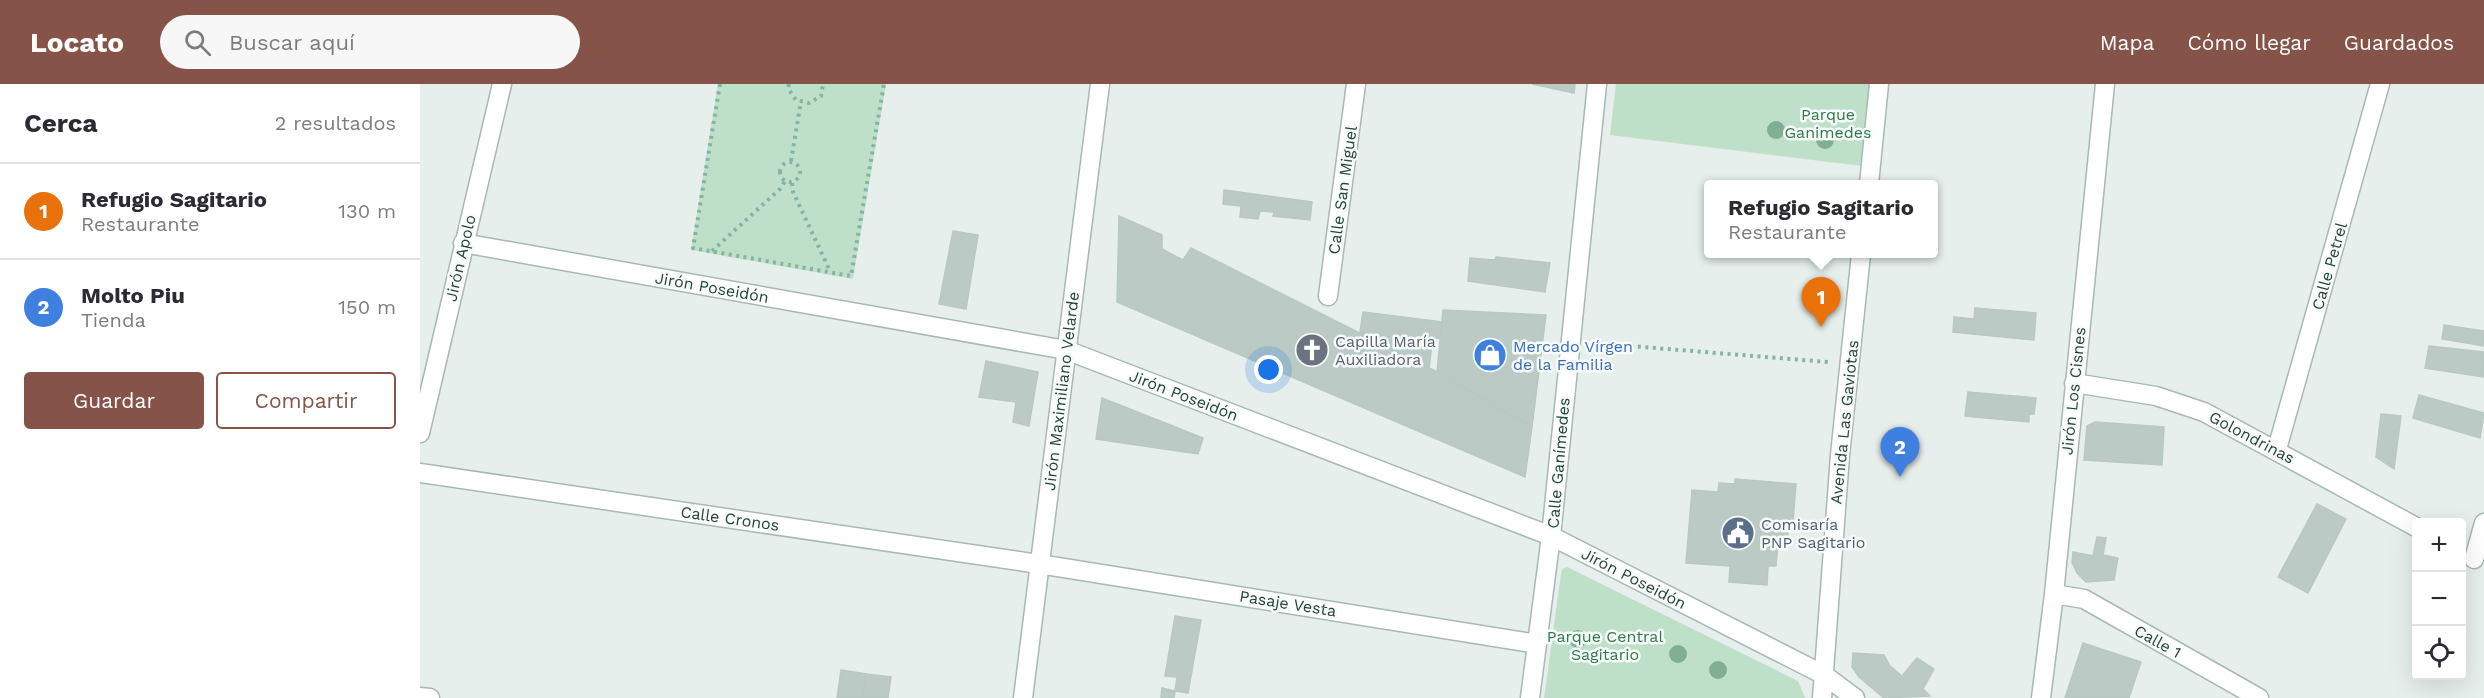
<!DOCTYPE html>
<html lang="es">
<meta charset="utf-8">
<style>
body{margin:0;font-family:"Work Sans",sans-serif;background:#f7f7f7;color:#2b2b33}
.controls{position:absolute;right:18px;bottom:18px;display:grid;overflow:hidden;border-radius:6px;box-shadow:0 6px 24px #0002}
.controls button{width:54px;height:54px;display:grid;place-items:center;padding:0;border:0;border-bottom:2px solid #e1e1e2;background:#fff;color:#2b2b33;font:30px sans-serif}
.you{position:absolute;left:849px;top:286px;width:21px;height:21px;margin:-15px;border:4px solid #fff;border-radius:50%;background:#1a73e8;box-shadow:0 0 0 9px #1a73e833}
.badge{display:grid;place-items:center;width:39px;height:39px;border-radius:50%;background:#855347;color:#fff;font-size:20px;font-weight:700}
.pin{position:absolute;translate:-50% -50px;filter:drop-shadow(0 2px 3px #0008)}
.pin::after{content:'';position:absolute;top:32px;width:21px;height:18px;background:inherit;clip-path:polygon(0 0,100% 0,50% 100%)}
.popup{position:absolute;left:1284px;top:96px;width:234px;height:78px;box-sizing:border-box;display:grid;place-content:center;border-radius:6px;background:#fff;filter:drop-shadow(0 2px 4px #0005);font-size:20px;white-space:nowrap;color:#7c7c81}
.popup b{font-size:22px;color:#2b2b33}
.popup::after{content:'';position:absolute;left:50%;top:100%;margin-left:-12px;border:12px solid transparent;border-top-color:#fff}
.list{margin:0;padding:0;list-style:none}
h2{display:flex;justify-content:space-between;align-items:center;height:78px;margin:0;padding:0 24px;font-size:26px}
h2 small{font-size:20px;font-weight:400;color:#7c7c81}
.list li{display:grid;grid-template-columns:39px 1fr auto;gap:18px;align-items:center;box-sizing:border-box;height:96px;padding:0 24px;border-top:2px solid #e1e1e2}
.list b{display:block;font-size:22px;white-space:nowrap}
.list p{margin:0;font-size:20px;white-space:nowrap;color:#7c7c81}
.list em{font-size:20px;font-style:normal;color:#7c7c81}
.actions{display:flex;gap:12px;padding:18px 24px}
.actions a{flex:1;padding:14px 0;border:2px solid #855347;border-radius:6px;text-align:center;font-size:21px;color:#855347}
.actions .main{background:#855347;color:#fff}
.icon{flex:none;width:33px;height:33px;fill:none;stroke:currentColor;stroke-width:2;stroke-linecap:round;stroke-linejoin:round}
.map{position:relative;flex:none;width:2064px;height:614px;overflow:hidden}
header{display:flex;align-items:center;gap:36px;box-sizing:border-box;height:84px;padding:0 30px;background:#855347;color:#fff}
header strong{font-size:28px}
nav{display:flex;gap:33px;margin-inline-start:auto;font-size:21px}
.search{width:420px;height:54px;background:#f7f7f7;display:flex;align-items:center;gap:15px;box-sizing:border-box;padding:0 21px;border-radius:33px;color:#7c7c81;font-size:22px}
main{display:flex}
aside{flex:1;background:#fff}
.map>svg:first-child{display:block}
.green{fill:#bfe0c8}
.building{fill:#bbcac4;stroke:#b8c9c2;stroke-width:1.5}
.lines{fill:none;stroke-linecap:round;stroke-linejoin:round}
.minor-casing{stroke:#a8b8b2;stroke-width:21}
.path{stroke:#86b3a5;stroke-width:4;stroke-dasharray:3 4.5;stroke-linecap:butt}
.minor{stroke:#fff;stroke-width:18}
.tree{fill:#80af93}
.labels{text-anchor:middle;stroke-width:5;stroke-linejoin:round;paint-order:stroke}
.park-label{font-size:16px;fill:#2d7a4b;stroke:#f7fbf9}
.street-label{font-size:16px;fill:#24423a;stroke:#f7fbf9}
.worship-label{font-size:16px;fill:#5b616d;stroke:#f7fbf9;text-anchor:start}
.shop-label{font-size:16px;fill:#366cbe;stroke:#f7fbf9;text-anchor:start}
.service-label{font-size:16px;fill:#4e5e75;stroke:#f7fbf9;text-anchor:start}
</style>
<header>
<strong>Locato</strong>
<div class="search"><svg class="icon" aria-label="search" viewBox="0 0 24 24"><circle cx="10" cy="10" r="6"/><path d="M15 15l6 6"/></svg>Buscar aquí</div>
<nav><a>Mapa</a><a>Cómo llegar</a><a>Guardados</a></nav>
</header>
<main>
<aside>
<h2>Cerca<small>2 resultados</small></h2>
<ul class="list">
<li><span class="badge" style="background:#e8710a">1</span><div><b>Refugio Sagitario</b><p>Restaurante</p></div><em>130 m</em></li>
<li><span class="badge" style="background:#3f7fe0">2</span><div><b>Molto Piu</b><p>Tienda</p></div><em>150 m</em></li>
</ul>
<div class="actions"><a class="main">Guardar</a><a>Compartir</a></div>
</aside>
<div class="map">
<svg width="2064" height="614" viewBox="0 0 2064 614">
<rect width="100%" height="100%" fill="#e6efeb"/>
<path class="green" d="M 298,0 L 466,0 L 433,195 L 271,166 Z
M 1196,0 L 1450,0 L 1442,82 L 1190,51 Z
M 1147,483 L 1378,597 L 1385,614 L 1124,614 L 1141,490 L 1142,485 Z"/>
<path class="building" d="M 1112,0 L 1155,0 L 1154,9 Z
M 804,106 L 892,118 L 890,136 L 853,132 L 854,128 L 840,127 L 838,135 L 820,133 L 821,122 L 803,120 Z
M 699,132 L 742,151 L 742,165 L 763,176 L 771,164 L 1017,288 L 1112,343 L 1105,393 L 697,218 Z
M 533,147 L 558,151 L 546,225 L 519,220 Z
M 1076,173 L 1130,179 L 1125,208 L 1048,197 L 1050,174 L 1075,176 Z
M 1555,224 L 1616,229 L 1614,256 L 1533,248 L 1534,233 L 1554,235 Z
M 1023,226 L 1126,231 L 1112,343 L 1017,288 Z
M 943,228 L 1022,238 L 1020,255 L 1013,253 L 1009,284 L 940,248 Z
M 2024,241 L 2064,247 L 2064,262 L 2022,255 Z
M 2009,262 L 2064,268 L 2064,293 L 2005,284 Z
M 566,277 L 618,288 L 609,342 L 593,338 L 596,318 L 559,313 Z
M 1548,308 L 1616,314 L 1614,330 L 1609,330 L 1609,338 L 1545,332 Z
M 1999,311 L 2064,329 L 2060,354 L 1993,334 Z
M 682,314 L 783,354 L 778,370 L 676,355 Z
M 1961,330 L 1981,332 L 1974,385 L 1956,373 Z
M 1675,338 L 1744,343 L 1742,381 L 1664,376 L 1667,342 Z
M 1315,395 L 1376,400 L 1373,437 L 1369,437 L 1367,461 L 1358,460 L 1356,482 L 1348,482 L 1347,501 L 1309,498 L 1310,482 L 1266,479 L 1272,406 L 1298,408 L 1299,399 L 1315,400 Z
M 1897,420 L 1926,435 L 1888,509 L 1858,493 Z
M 1677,453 L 1686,454 L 1683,471 L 1698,474 L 1694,496 L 1666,498 L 1657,489 L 1652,478 L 1653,468 L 1673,472 Z
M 755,532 L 781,536 L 768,609 L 755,607 L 757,593 L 745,592 Z
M 1663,559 L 1721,578 L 1709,614 L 1645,614 Z
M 1433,569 L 1464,571 L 1470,582 L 1482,592 L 1497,574 L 1514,585 L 1503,605 L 1510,612 L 1464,614 L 1439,593 L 1432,583 Z
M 421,586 L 446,590 L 443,614 L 417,614 Z
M 446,590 L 471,593 L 468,614 L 443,614 Z
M 742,604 L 755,607 L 754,614 L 741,614 Z"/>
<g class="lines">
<defs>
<path id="minor" d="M 1449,100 L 1459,0
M 43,159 L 646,266 L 1131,452 L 1404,591 L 1435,614
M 908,212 L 936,0
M 1654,299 L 1736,312 L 1784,328 L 1996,443
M 0,349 L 82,0
M 1857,365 L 1960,0
M 0,389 L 619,480 L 1117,560
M 2054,475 L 2064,439
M 1634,510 L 1664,515 L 1839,614
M 0,613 L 10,614
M 603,614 L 680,0
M 1110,614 L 1131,452 L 1177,0
M 1402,614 L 1420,371 L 1441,170
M 1621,614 L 1634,510 L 1685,0"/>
</defs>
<use href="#minor" class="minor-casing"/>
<path class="path" d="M 300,0 L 273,164 L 431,192 L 464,0
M 369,0 L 368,4 L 376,16 L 389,19 L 401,12 L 403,0
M 371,77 L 381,17
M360 88a10 10 0 1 1 20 0a10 10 0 1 1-20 0Z
M 372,99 L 373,108 L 410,187
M 292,167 L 360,105 L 365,97
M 1173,259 L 1408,278"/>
<use href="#minor" class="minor"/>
</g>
<g class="tree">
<circle cx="1356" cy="46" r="9"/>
<circle cx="1405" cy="56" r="9"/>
<circle cx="1158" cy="555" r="9"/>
<circle cx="1258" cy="570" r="9"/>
<circle cx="1298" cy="586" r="9"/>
</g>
<defs>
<symbol id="church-disc" viewBox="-11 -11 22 22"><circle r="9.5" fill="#6b7280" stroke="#f7fbf9"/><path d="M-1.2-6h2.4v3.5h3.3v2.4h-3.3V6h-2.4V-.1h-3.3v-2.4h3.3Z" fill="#fff"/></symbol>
<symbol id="shop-disc" viewBox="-11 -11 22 22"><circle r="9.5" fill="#3f7fe0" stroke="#f7fbf9"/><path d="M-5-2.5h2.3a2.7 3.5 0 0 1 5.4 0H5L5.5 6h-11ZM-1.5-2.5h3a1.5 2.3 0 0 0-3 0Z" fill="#fff"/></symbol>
<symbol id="civic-disc" viewBox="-11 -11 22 22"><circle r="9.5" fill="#5c6f8a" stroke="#f7fbf9"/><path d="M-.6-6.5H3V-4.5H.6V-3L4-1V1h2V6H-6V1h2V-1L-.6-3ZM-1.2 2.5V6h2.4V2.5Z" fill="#fff"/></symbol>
</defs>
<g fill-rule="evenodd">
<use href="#church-disc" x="873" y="247" width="38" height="38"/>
<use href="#shop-disc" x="1051" y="252" width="38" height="38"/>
<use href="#civic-disc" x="1299" y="430" width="38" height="38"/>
</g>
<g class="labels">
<g class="park-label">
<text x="1408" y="36">Parque<tspan x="1408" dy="18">Ganimedes</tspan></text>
<text x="1185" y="558">Parque Central<tspan x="1185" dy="18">Sagitario</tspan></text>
</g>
<g class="street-label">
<text transform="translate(922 106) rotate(-82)" y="6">Calle San Miguel</text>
<text transform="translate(40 174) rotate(-77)" y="6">Jirón Apolo</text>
<text transform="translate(1909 182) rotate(-74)" y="6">Calle Petrel</text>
<text transform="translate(292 203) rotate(10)" y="6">Jirón Poseidón</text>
<text transform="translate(641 307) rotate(-83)" y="6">Jirón Maximiliano Velarde</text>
<text transform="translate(1653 307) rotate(-84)" y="6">Jirón Los Cisnes</text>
<text transform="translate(764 311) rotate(21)" y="6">Jirón Poseidón</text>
<text transform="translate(1424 338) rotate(-84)" y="6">Avenida Las Gaviotas</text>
<text transform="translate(1832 353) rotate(28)" y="6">Golondrinas</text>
<text transform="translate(1138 379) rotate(-85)" y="6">Calle Ganímedes</text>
<text transform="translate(310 434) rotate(8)" y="6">Calle Cronos</text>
<text transform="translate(1214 494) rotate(27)" y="6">Jirón Poseidón</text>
<text transform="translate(868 519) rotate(9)" y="6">Pasaje Vesta</text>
<text transform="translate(1738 557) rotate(29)" y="6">Calle 1</text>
</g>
<g class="worship-label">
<text x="915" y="263">Capilla María<tspan x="915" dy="18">Auxiliadora</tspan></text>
</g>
<g class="shop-label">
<text x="1093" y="268">Mercado Vírgen<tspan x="1093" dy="18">de la Familia</tspan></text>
</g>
<g class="service-label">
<text x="1341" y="446">Comisaría<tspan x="1341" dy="18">PNP Sagitario</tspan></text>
</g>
</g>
</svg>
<div class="controls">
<button>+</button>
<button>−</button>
<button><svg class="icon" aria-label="locate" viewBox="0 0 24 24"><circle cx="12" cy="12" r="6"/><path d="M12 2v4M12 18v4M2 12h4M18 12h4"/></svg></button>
</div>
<div class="you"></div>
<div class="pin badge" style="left:1401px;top:243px;background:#e8710a">1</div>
<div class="popup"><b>Refugio Sagitario</b>Restaurante</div>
<div class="pin badge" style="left:1480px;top:393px;background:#3f7fe0">2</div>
</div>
</main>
